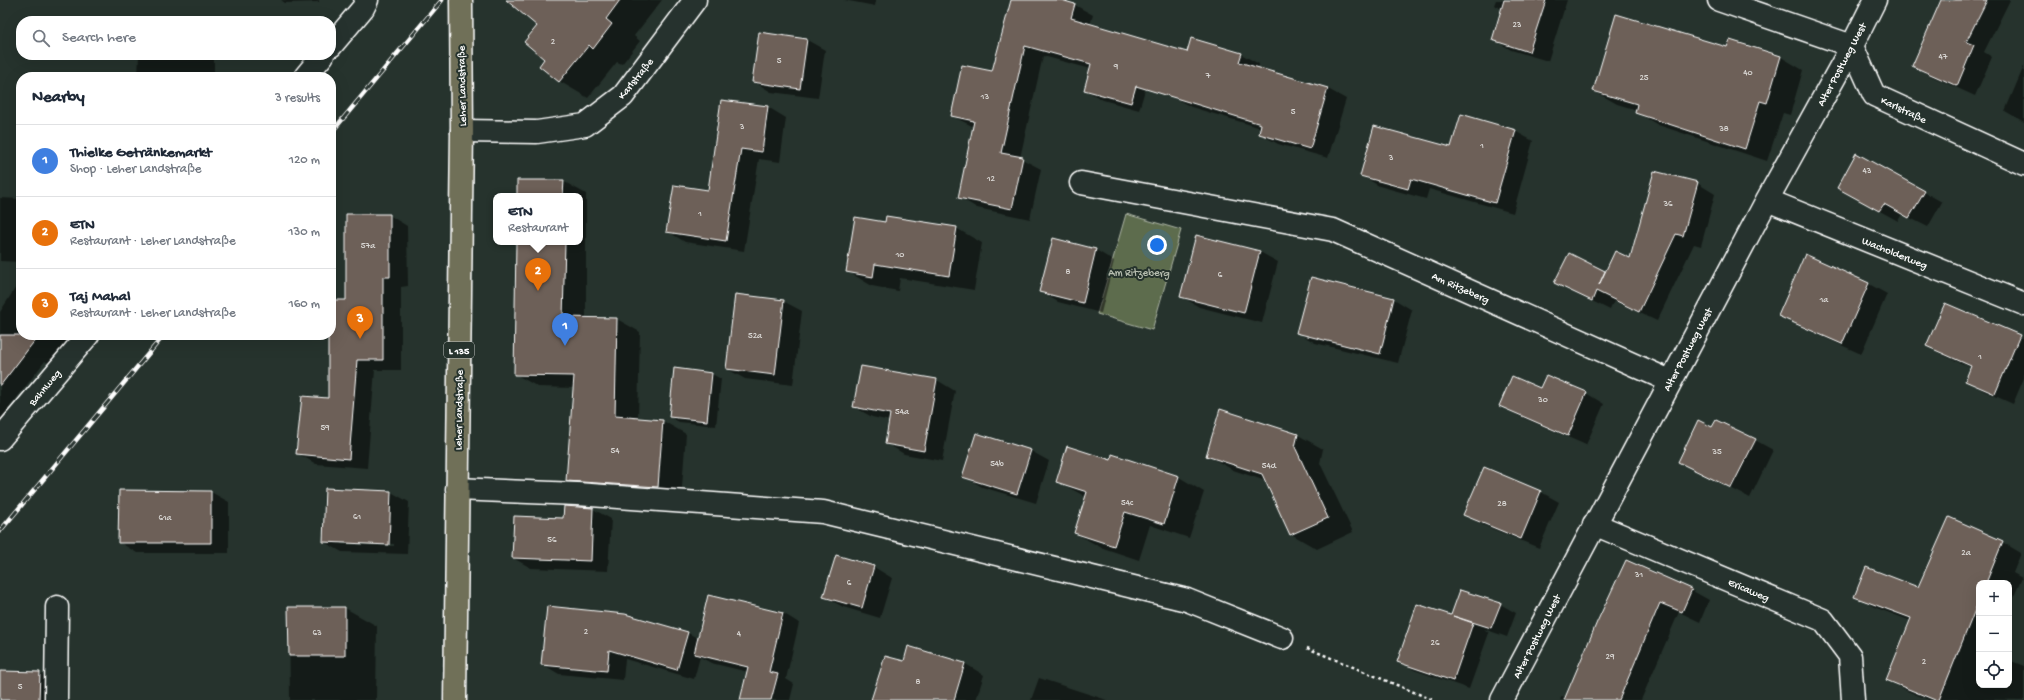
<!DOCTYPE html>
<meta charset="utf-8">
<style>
body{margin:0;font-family:"Gochi Hand",sans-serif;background:#f6f6f7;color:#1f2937}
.controls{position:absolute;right:12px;bottom:12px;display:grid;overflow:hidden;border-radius:8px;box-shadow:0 4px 16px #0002}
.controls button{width:36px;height:36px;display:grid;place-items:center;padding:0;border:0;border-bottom:1px solid #e0e1e3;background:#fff;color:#1f2937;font:20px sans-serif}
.you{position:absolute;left:1157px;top:245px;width:14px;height:14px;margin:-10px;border:3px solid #fff;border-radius:50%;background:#1a73e8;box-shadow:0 0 0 6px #1a73e833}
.badge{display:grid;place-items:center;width:26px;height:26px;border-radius:50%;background:#b45309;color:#fff;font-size:13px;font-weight:700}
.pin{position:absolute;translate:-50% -33px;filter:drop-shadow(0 1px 2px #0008)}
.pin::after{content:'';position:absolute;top:21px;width:14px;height:12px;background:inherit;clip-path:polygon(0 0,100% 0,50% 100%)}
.popup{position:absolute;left:493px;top:193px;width:90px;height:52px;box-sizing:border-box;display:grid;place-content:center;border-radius:8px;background:#fff;filter:drop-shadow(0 1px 3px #0005);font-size:13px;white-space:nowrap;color:#747a83}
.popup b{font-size:15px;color:#1f2937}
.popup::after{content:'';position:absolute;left:50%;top:100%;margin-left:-8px;border:8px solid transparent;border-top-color:#fff}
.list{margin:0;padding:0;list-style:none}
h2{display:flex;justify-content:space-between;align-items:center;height:52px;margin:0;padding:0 16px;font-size:17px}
h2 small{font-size:13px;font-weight:400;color:#747a83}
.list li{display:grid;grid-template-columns:26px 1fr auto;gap:12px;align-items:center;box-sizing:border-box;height:72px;padding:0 16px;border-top:1px solid #e0e1e3}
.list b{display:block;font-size:15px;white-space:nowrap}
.list p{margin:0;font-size:13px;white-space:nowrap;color:#747a83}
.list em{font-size:13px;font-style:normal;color:#747a83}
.icon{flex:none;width:22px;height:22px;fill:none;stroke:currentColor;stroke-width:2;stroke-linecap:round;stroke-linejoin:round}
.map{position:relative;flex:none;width:2024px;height:700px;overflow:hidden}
.search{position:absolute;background:#fff;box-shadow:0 4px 16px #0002;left:16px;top:16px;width:320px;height:44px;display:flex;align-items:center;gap:10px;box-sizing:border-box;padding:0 14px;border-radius:16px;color:#747a83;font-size:15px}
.panel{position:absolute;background:#fff;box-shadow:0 4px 16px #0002;left:16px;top:72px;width:320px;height:268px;border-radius:16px}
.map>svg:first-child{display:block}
.green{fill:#5d6c4e;stroke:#aeb6a6}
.shadow{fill:#0007;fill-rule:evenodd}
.building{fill:#6d6158;stroke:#fff}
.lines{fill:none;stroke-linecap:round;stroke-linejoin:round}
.minor-casing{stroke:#fff;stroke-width:25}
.major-casing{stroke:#fff;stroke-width:25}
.path{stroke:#fff;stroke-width:2.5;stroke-dasharray:3 3;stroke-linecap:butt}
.minor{stroke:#26332d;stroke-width:22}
.major{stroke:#706f59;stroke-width:22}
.rail-casing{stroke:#fff;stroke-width:4.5}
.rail{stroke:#26332d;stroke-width:3;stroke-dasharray:9;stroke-linecap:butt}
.labels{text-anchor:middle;stroke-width:4;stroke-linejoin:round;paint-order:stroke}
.number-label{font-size:9px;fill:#dad8d5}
.shield{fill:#26332d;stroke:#bec2c0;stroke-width:1}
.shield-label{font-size:10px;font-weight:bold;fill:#fff}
.street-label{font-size:11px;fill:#fff;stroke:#26332d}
.park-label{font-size:11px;fill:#b6bdaf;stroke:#26332d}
</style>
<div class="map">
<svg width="2024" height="700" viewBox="0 0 2024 700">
<rect width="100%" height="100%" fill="#26332d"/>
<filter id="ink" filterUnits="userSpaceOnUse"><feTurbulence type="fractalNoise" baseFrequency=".025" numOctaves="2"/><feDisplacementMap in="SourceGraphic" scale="8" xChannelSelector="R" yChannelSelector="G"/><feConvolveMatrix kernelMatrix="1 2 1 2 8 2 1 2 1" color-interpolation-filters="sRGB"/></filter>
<g filter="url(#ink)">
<path class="green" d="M 1126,214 L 1181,230 L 1152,330 L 1097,314 Z"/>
<path class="shadow" d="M 281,0 L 319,0 L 319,2 L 285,3 Z
M 534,0 L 662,0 L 634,36 L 640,41 L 622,64 L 617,62 L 588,98 L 559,81 L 546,59 Z
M 844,0 L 876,0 L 875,6 Z
M 1012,0 L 1058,0 L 1075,5 L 1093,15 L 1090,25 L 1157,50 L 1139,110 L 1103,100 L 1085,90 L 1091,69 L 1043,56 L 1020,158 L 1041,169 L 1030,219 L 977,208 L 959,197 L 974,127 L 952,116 L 992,72 Z
M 1496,0 L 1567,0 L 1548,61 L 1511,50 L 1493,39 L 1502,9 L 1494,5 Z
M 1950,0 L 2010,0 L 1984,52 L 1992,57 L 1975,96 L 1931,76 L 1913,66 Z
M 807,40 L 825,50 L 818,98 L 771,92 L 753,81 Z
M 1728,49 L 1781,57 L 1803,70 L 1790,115 L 1783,113 L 1767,161 L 1658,125 L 1636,112 L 1637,110 L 1617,104 L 1594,91 Z
M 1241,54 L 1259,64 L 1258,69 L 1328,89 L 1346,99 L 1328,158 L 1278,144 L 1260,134 L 1261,128 L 1191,107 L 1173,97 Z
M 139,55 L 214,55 L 214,77 L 138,77 Z
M 2024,66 L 2024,122 L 2005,111 Z
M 722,101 L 768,107 L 786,118 L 780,162 L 759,159 L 744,251 L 685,242 L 667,231 L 709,191 Z
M 1515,131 L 1533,141 L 1513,213 L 1429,189 L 1426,199 L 1379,186 L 1361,175 Z
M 563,181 L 586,194 L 586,318 L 617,319 L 640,332 L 638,419 L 663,421 L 686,434 L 681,500 L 590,494 L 567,480 L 574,388 L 538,387 L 515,374 L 517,242 L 580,242 L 580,196 L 518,196 Z
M 1697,183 L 1715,194 L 1701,246 L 1694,244 L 1657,321 L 1614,301 L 1610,310 L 1556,283 L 1569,255 L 1606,272 L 1630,259 Z
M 1924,192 L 1942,202 L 1928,227 L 1902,214 L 1898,221 L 1856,198 Z
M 0,198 L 21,199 L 21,262 L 0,261 Z
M 389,215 L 407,226 L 408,286 L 401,287 L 401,370 L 375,370 L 367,468 L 316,464 L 297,453 L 329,399 L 331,301 L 347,301 Z
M 886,223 L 956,228 L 982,243 L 974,290 L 900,278 L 898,291 L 872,286 L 847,271 Z
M 1196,236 L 1260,252 L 1278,262 L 1262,323 L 1199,307 L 1181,296 Z
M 1054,239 L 1096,250 L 1114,261 L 1101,313 L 1058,302 L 1040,291 Z
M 1806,256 L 1869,284 L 1887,294 L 1861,354 L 1797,325 L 1779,315 Z
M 16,287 L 21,289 L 21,335 L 74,335 L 54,366 L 45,361 L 0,420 L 0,312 Z
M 1394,299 L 1412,310 L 1398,363 L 1315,343 L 1297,332 Z
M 783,301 L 802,311 L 793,385 L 745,379 L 727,369 Z
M 1946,305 L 2024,339 L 2024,378 L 2013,404 L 1984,391 L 1966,380 L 1972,368 L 1945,356 L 1927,346 Z
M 862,367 L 937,380 L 955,391 L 942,461 L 904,454 L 886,443 L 890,421 L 872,417 L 854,407 Z
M 675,369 L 712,374 L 721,379 L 716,426 L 679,422 L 670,417 Z
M 1541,389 L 1586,393 L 1604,404 L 1586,445 L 1519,416 L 1501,406 Z
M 1221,410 L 1298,435 L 1323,449 L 1320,463 L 1353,532 L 1317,549 L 1291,534 L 1266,481 L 1233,470 L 1208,456 Z
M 1713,429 L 1755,440 L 1773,450 L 1750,498 L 1679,462 Z
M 977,434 L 1031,451 L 1049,461 L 1036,503 L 982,487 L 964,476 Z
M 1113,455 L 1179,477 L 1204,492 L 1189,538 L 1150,525 L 1139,560 L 1100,547 L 1075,533 L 1086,497 L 1057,481 L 1111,461 Z
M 326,489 L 391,492 L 409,502 L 407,554 L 342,552 L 324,542 ZM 341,542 L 394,544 L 394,546 L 341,544 Z
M 120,491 L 211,492 L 229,502 L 229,553 L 137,553 L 119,542 Z
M 1541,492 L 1559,502 L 1539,548 L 1483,525 L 1465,515 Z
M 565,507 L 593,509 L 611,519 L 608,571 L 531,568 L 513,558 L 564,519 Z
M 1950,518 L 2004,543 L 2021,553 L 2013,573 L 2022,578 L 2009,608 L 2009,583 L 1979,583 L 1979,685 L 2009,685 L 2009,660 L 2024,666 L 2024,700 L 1962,699 L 1929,700 L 1905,690 L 1887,680 L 1911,621 L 1874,607 L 1856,596 L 1918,588 Z
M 836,556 L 874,567 L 892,578 L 880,618 L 843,607 L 825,597 Z
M 1691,590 L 1709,600 L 1700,622 L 1679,612 L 1641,700 L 1560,700 L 1562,696 L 1566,698 L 1598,622 Z
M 1461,591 L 1500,604 L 1516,613 L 1507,637 L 1484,629 L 1489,633 L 1469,689 L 1414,670 L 1399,661 L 1452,617 Z
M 289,608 L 345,608 L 377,626 L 376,700 L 290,700 Z
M 783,613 L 799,623 L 786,679 L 794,684 L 790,700 L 741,700 L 748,672 L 711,663 L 700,657 L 694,679 L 625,659 L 623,680 L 559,674 L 542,664 L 625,615 L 688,633 L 699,639 Z
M 904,662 L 964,663 L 984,675 L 976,700 L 872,700 Z
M 0,672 L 40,673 L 65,688 L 65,700 L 0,700 Z
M 1039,678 L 1107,700 L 1031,700 Z"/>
<path class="building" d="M 506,0 L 620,0 L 606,19 L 612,24 L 593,49 L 589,45 L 559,82 L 539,66 L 544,59 L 524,42 L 537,26 Z
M 1011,0 L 1061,0 L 1075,4 L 1071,18 L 1187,52 L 1191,38 L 1242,53 L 1239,62 L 1328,88 L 1310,149 L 1259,134 L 1261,124 L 1136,86 L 1131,103 L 1084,90 L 1091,64 L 1025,46 L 1001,153 L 1023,157 L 1012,209 L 958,198 L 974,121 L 951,116 L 962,65 L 992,71 Z
M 1504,0 L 1546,0 L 1529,52 L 1492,40 Z
M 1941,0 L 1987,0 L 1966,42 L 1974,45 L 1957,86 L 1912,66 Z
M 1616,14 L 1727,47 L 1730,40 L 1781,56 L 1767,103 L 1760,101 L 1745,149 L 1635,113 L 1637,104 L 1593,91 Z
M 759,32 L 807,39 L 800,89 L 752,82 Z
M 721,100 L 768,106 L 762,152 L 741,149 L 726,241 L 666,232 L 674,185 L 708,190 Z
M 1461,114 L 1516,130 L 1495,203 L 1411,179 L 1408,189 L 1360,176 L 1374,126 L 1451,147 Z
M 1856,153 L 1925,191 L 1909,218 L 1884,204 L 1879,211 L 1837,188 Z
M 1654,171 L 1698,182 L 1683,236 L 1676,234 L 1639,312 L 1596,291 L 1592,301 L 1554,283 L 1569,253 L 1605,271 L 1599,285 L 1615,251 L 1630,258 Z
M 517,180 L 564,180 L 563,196 L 517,196 Z
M 346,214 L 390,214 L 390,277 L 383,277 L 383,360 L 357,360 L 349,459 L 296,454 L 302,396 L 328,398 L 328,335 L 331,335 L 331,300 L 346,300 Z
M 886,216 L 957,227 L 949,276 L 875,264 L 873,277 L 846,272 L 855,217 L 885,222 Z
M 1196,235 L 1260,251 L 1244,313 L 1180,297 Z
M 1053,238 L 1096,249 L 1083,303 L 1039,292 Z
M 516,242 L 565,243 L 563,317 L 617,318 L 615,416 L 663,420 L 658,487 L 566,481 L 574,376 L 514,375 Z
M 1805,254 L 1869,283 L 1842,344 L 1778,316 Z
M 1311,277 L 1394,298 L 1380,354 L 1296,333 Z
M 735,294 L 784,300 L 775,375 L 726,369 Z
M 1945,303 L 2020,335 L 1995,394 L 1965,381 L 1971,366 L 1926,346 Z
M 0,335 L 39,335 L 0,386 Z
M 861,366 L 937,379 L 924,451 L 885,444 L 890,414 L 853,407 Z
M 674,368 L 712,373 L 707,421 L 669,417 Z
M 1546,375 L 1587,392 L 1568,436 L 1499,406 L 1512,376 L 1540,388 Z
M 1220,409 L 1298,434 L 1295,447 L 1328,518 L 1290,535 L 1262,474 L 1206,456 Z
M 1698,420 L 1712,427 L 1716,420 L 1756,439 L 1731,488 L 1678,462 Z
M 976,433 L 1031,450 L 1017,494 L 962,477 Z
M 1067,446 L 1111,460 L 1112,454 L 1179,476 L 1164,524 L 1125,512 L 1114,546 L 1074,533 L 1087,492 L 1056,482 Z
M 1484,467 L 1541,491 L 1521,539 L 1463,515 Z
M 325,488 L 391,491 L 389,545 L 323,542 Z
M 119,490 L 211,491 L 211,543 L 118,543 Z
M 564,506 L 593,508 L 591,561 L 512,558 L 514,516 L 563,518 Z
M 1949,517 L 2003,541 L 1986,583 L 1979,583 L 1979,600 L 1939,700 L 1935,700 L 1886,680 L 1911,618 L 1854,597 L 1866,567 L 1918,587 Z
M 836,555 L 874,566 L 862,608 L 823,597 Z
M 1626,560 L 1692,589 L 1682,612 L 1660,603 L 1619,700 L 1564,700 L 1597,622 Z
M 1460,590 L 1501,603 L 1491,628 L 1453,616 L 1473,623 L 1453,681 L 1397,662 L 1417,604 L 1451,615 Z
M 708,595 L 783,613 L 769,672 L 778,674 L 771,700 L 740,700 L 748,667 L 694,654 Z
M 547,606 L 625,614 L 688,632 L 677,670 L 609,650 L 607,671 L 541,665 Z
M 288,607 L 345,607 L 345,656 L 289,656 Z
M 908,646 L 965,663 L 954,700 L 871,700 L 885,656 L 904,661 Z
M 0,671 L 40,672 L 39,700 L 0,700 Z"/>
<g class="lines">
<defs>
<path id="minor" d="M 1719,0 L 1852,46 L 1874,95 L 2024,164
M 331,46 L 363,8 L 367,0
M 305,77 L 323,55
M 462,131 L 537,132 L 585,125 L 623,96 L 695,0
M 1081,183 L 1333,230 L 1670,381
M 1767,200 L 2024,304
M 0,439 L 88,335
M 457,489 L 577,494 L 823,512 L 1187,600 L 1282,638
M 1594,524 L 1823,620 L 1850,656 L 1853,700
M 56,700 L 57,607
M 1502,700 L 1767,200 L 1852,46 L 1875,0"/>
<path id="major" d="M 455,700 L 462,131 L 461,0"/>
</defs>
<use href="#minor" class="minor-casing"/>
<use href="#major" class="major-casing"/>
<path class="path" d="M 1307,648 L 1433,700"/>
<use href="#minor" class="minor"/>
<use href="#major" class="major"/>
<defs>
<path id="rail" d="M 331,133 L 442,0
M 0,531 L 164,335"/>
</defs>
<use href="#rail" class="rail-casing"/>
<use href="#rail" class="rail"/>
</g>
</g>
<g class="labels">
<g class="number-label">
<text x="1517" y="27">23</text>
<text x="553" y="44">2</text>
<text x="1943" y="59">47</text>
<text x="779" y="63">5</text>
<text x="1116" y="69">9</text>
<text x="1748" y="75">40</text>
<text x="1208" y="78">7</text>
<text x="1644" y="80">25</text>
<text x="985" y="99">13</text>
<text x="1293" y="114">5</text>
<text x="742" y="129">3</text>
<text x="1724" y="131">38</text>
<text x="1482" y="148">1</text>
<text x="1391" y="160">3</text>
<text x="1867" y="173">43</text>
<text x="991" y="181">12</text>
<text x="1668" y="206">36</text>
<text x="700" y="216">1</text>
<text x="368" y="248">57a</text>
<text x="900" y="257">10</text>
<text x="1068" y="274">8</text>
<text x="1220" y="277">6</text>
<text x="1824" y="302">1a</text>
<text x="755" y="338">52a</text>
<text x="1980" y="359">1</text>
<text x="1543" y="402">30</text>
<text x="902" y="414">54a</text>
<text x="325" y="430">59</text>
<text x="615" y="453">54</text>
<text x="1717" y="454">35</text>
<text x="997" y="466">54b</text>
<text x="1269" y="468">54d</text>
<text x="1127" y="505">54c</text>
<text x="1502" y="506">28</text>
<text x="357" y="519">61</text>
<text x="165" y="520">61a</text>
<text x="552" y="542">56</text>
<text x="1966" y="555">2a</text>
<text x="1639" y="577">31</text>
<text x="849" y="585">6</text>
<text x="586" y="634">2</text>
<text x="317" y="635">63</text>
<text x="739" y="636">4</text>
<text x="1435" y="645">26</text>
<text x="1610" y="659">29</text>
<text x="1924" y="664">2</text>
<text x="918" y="684">8</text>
<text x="20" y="689">5</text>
</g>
<rect class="shield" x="444" y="342" width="30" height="16" rx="3"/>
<g class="shield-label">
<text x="459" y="354">L 135</text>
</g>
<g class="street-label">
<text transform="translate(1841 64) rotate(-62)" y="4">Alter Postweg West</text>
<text transform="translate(635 78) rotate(-51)" y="4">Karlstraße</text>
<text transform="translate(461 86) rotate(-91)" y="4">Leher Landstraße</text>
<text transform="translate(1904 109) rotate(25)" y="4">Karlstraße</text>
<text transform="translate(1895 252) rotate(22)" y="4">Wacholderweg</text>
<text transform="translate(1461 287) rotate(24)" y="4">Am Ritzeberg</text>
<text transform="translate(1687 349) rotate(-62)" y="4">Alter Postweg West</text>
<text transform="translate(44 387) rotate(-50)" y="4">Bahnweg</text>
<text transform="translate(458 410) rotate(-89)" y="4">Leher Landstraße</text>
<text transform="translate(1749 589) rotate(23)" y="4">Ericaweg</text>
<text transform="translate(1536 636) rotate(-63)" y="4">Alter Postweg West</text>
</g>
<g class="park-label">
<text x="1139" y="276">Am Ritzeberg</text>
</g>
</g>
</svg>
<div class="controls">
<button>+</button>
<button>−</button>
<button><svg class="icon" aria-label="locate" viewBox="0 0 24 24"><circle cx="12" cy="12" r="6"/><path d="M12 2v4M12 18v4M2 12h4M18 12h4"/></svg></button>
</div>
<div class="you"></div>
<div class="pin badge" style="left:565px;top:346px;background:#3f7fe0">1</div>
<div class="pin badge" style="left:538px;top:291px;background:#e8710a">2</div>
<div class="popup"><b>ETN</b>Restaurant</div>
<div class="pin badge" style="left:360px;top:339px;background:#e8710a">3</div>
<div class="search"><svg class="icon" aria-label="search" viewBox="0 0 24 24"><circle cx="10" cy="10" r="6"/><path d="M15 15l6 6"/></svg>Search here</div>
<section class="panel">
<h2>Nearby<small>3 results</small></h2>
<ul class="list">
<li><span class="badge" style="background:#3f7fe0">1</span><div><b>Thielke Getränkemarkt</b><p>Shop · Leher Landstraße</p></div><em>120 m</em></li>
<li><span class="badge" style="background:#e8710a">2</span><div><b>ETN</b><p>Restaurant · Leher Landstraße</p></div><em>130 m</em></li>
<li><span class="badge" style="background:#e8710a">3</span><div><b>Taj Mahal</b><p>Restaurant · Leher Landstraße</p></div><em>160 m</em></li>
</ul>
</section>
</div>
